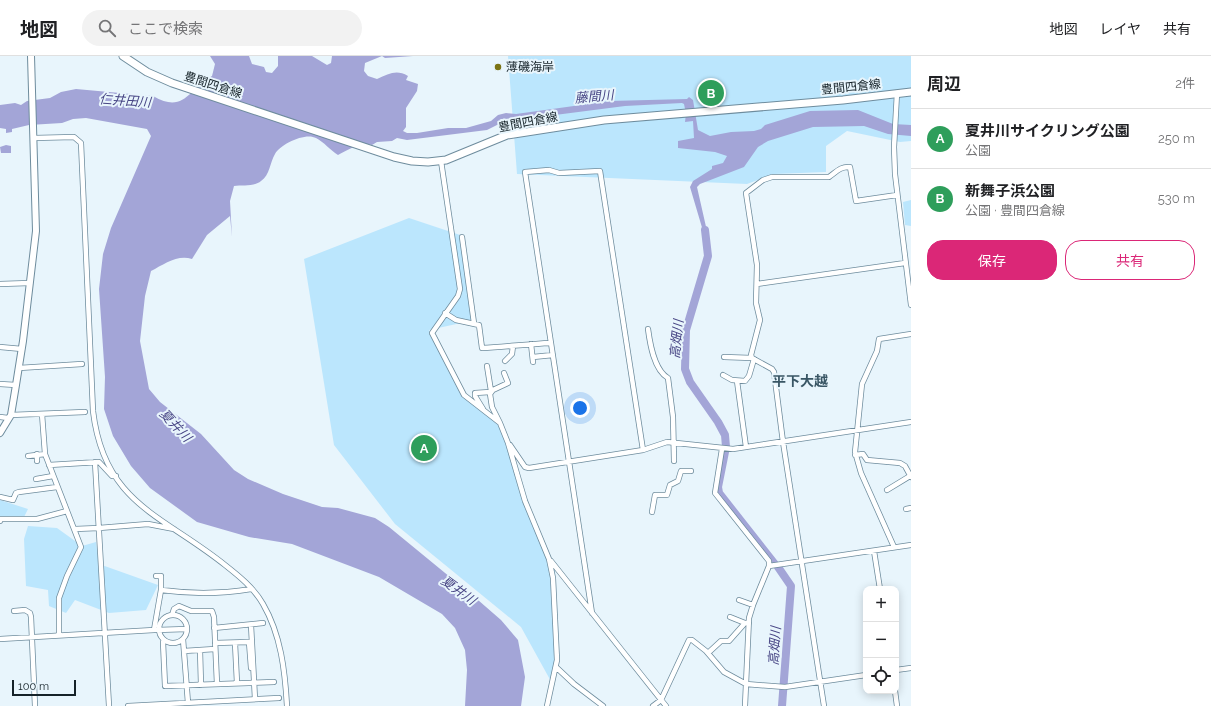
<!DOCTYPE html>
<html lang="ja">
<meta charset="utf-8">
<style>
body{margin:0;font-family:Raleway,"Noto Sans JP",sans-serif;background:#f2f2f2;color:#202124}
.controls{position:absolute;right:12px;bottom:12px;display:grid;overflow:hidden;border-radius:8px;box-shadow:0 2px 10px #0003}
.controls button{width:36px;height:36px;display:grid;place-items:center;padding:0;border:0;border-bottom:1px solid #e0e0e0;background:#fff;color:#202124;font:20px sans-serif}
.scale{position:absolute;left:12px;bottom:10px;width:64px;box-sizing:border-box;padding-left:4px;border:2px solid #152228;border-top:0;font-size:11px;line-height:14px;white-space:nowrap;color:#152228;-webkit-text-stroke:3px #e8f5fc;paint-order:stroke}
.you{position:absolute;left:580px;top:352px;width:14px;height:14px;margin:-10px;border:3px solid #fff;border-radius:50%;background:#1a73e8;box-shadow:0 0 0 6px #1a73e833}
.badge{display:grid;place-items:center;width:26px;height:26px;border-radius:50%;background:#db2777;color:#fff;font-size:13px;font-weight:700}
.pin{position:absolute;translate:-50% -50%;border:2px solid #fff;box-shadow:0 1px 4px #0006}
.list{margin:0;padding:0;list-style:none}
h2{display:flex;justify-content:space-between;align-items:center;height:52px;margin:0;padding:0 16px;font-size:17px}
h2 small{font-size:13px;font-weight:400;color:#757577}
.list li{display:grid;grid-template-columns:26px 1fr auto;gap:12px;align-items:center;box-sizing:border-box;height:60px;padding:0 16px;border-top:1px solid #e0e0e0}
.list b{display:block;font-size:15px;white-space:nowrap}
.list p{margin:0;font-size:13px;white-space:nowrap;color:#757577}
.list em{font-size:13px;font-style:normal;color:#757577}
.actions{display:flex;gap:8px;padding:12px 16px}
.actions a{flex:1;padding:9px 0;border:1px solid #db2777;border-radius:16px;text-align:center;font-size:14px;color:#db2777}
.actions .main{background:#db2777;color:#fff}
.icon{flex:none;width:22px;height:22px;fill:none;stroke:currentColor;stroke-width:2;stroke-linecap:round;stroke-linejoin:round}
.map{position:relative;flex:none;width:911px;height:650px;overflow:hidden}
header{display:flex;align-items:center;gap:24px;box-sizing:border-box;height:56px;padding:0 20px;background:#fff;border-bottom:1px solid #e0e0e0}
header strong{font-size:19px}
nav{display:flex;gap:22px;margin-inline-start:auto;font-size:14px}
.search{width:280px;height:36px;background:#f2f2f2;display:flex;align-items:center;gap:10px;box-sizing:border-box;padding:0 14px;border-radius:22px;color:#757577;font-size:15px}
main{display:flex}
aside{flex:1;background:#fff}
.map>svg:first-child{display:block}
.green{fill:#bbe6fd}
.water{fill:#a3a5d7}
.lines{fill:none;stroke-linecap:round;stroke-linejoin:round}
.river{stroke:#a3a5d7;stroke-width:8}
.minor-casing{stroke:#6e8c9d;stroke-width:6}
.tertiary-casing{stroke:#6e8c9d;stroke-width:8}
.secondary-casing{stroke:#6e8c9d;stroke-width:9}
.minor{stroke:#fff;stroke-width:4.5}
.tertiary{stroke:#fff;stroke-width:6}
.secondary{stroke:#fff;stroke-width:7}
.poi-dot{fill:#7a7315;stroke:#e8f5fc;stroke-width:1.5}
.labels{text-anchor:middle;stroke-width:4;stroke-linejoin:round;paint-order:stroke}
.poi-label{font-size:12px;fill:#152228;stroke:#e8f5fc;text-anchor:start}
.street-label{font-size:12px;fill:#152228;stroke:#e8f5fc}
.water-label{font-size:13px;font-style:italic;fill:#484685;stroke:#e8f5fc}
.quarter-label{font-size:14px;font-weight:bold;fill:#395665;stroke:#e8f5fc}
</style>
<header>
<strong>地図</strong>
<div class="search"><svg class="icon" aria-label="search" viewBox="0 0 24 24"><circle cx="10" cy="10" r="6"/><path d="M15 15l6 6"/></svg>ここで検索</div>
<nav><a>地図</a><a>レイヤ</a><a>共有</a></nav>
</header>
<main>
<div class="map">
<svg width="911" height="650" viewBox="0 0 911 650">
<rect width="100%" height="100%" fill="#e8f5fc"/>
<path class="green" d="M 508,0 L 911,0 L 911,85 L 900,86 L 847,75 L 826,90 L 826,116 L 774,118 L 747,128 L 517,118 Z
M 911,144 L 911,170 L 905,169 L 903,146 Z
M 409,162 L 460,179 L 473,269 L 461,267 L 429,274 L 461,336 L 500,366 L 526,444 L 555,512 L 558,598 L 553,629 L 521,571 L 395,468 L 334,389 L 304,203 Z
M 0,444 L 28,453 L 23,463 L 0,461 Z
M 28,470 L 57,472 L 82,490 L 96,486 L 99,508 L 158,529 L 146,554 L 109,557 L 75,544 L 66,557 L 49,550 L 48,534 L 26,530 L 24,483 Z"/>
<path class="water" d="M 210,0 L 249,0 L 252,8 L 264,11 L 266,16 L 272,17 L 278,10 L 278,0 L 312,0 L 327,9 L 331,7 L 332,0 L 413,0 L 385,2 L 382,0 L 365,7 L 364,15 L 368,20 L 377,23 C 389,18 396,13 408,20 L 406,24 L 418,28 L 417,35 L 406,52 L 406,71 L 403,75 L 407,77 L 417,77 L 448,72 L 466,72 L 491,65 L 498,59 L 506,57 L 516,58 L 610,45 L 687,43 L 689,41 L 693,44 L 698,74 L 710,80 L 731,76 L 754,75 L 761,73 L 765,69 L 810,55 L 858,54 L 893,68 L 911,69 L 911,80 L 888,78 L 864,70 L 813,71 L 768,85 L 758,91 L 744,111 L 700,128 L 697,131 L 709,184 L 706,185 L 690,131 L 693,125 L 712,113 L 712,110 L 723,107 L 727,100 L 715,96 L 678,92 L 678,85 L 694,82 L 693,65 L 685,66 L 686,58 L 684,48 L 682,47 L 625,50 L 516,64 L 509,63 L 487,74 L 407,84 L 397,82 L 392,85 L 377,86 L 372,89 C 361,85 348,94 338,99 C 330,94 324,86 316,82 C 306,76 280,88 275,98 C 270,106 270,119 261,125 C 254,131 242,129 234,130 L 230,145 L 232,181 L 230,160 L 207,179 L 192,203 C 178,198 164,208 151,215 L 145,240 L 140,285 L 149,333 L 160,346 L 201,378 L 234,414 L 248,423 L 283,438 L 322,451 L 338,452 L 375,462 L 389,471 L 478,544 L 501,564 L 518,584 L 525,621 L 521,650 L 465,650 L 467,614 L 465,594 L 455,572 L 442,558 L 379,521 L 292,488 L 249,481 L 197,466 L 150,432 L 131,410 L 113,380 L 104,353 L 105,321 L 99,233 L 103,198 L 111,172 L 151,80 L 147,73 L 86,62 L 73,63 L 62,67 L 29,69 L 12,73 L 12,76 L 6,77 L 6,73 L 0,72 L 0,49 L 15,47 L 21,49 L 27,45 L 50,42 L 61,36 L 76,33 L 153,40 C 184,58 188,34 212,20 L 215,8 Z
M 6,89 L 11,90 L 11,97 L 1,97 L 0,91 Z"/>
<g class="lines">
<path class="river" d="M 705,174 L 708,200 L 686,274 L 685,313 L 690,326 L 718,366 L 725,379 L 726,391 L 718,431 L 719,437 L 774,507
M 778,511 L 791,530 L 782,650"/>
<defs>
<path id="minor" d="M 897,37 L 894,91 L 895,118 L 911,249
M 34,82 L 74,81 L 81,87 L 93,355 C 104,448 163,459 225,509 C 239,520 254,532 263,548 C 281,579 285,615 287,650
M 441,105 L 460,233 L 458,240 L 432,277 L 464,339 L 500,367 L 508,387 L 525,445 L 549,503 L 553,522 L 557,604 L 547,650
M 462,181 L 474,267
M 0,228 L 30,227
M 757,228 L 905,207
M 445,257 L 456,264 L 479,269 L 482,292 C 505,291 527,288 551,287 L 592,557
M 648,273 C 650,288 654,314 668,322 L 673,361 L 674,405
M 551,287 L 525,116 L 549,114 L 559,117 L 600,115 L 643,394
M 531,288 L 533,306
M 0,291 L 22,293
M 533,301 L 553,299
M 724,301 L 752,302
M 505,305 L 512,298 L 513,290
M 487,310 L 491,335
M 19,312 L 82,308
M 723,319 L 732,324 L 745,325 L 749,320 L 754,303
M 737,325 L 746,391
M 0,328 L 16,329
M 483,353 L 475,340 L 475,337 L 490,336
M 42,358 L 45,398 L 81,491 L 67,520 L 59,542 L 59,579
M 11,359 L 85,356
M 0,361 L 8,362
M 500,367 L 492,351 L 490,338 L 493,334 L 508,327 L 504,317
M 510,389 L 525,411 L 529,412 L 643,394 L 667,386 L 733,393 L 911,366
M 722,393 L 715,437 L 769,505 L 769,510 L 911,489
M 37,398 L 37,405
M 855,399 L 863,398 L 867,404 L 900,407 L 905,410 L 911,421
M 28,400 L 45,398
M 95,406 L 109,650
M 49,409 L 99,406 L 112,420 L 116,420
M 36,423 L 53,420
M 887,434 L 910,420
M 0,441 L 13,444 L 16,437 L 19,436 L 57,431
M 906,453 L 911,452
M 652,456 L 655,439 L 667,439 L 670,429 L 678,425 L 681,415 L 691,415
M 0,465 L 0,463 L 37,463 L 67,455
M 99,472 L 148,468 L 174,473
M 75,473 L 99,472
M 894,491 L 861,417 L 855,396 L 862,328 L 877,295 L 879,283 L 911,278
M 874,495 L 880,533
M 551,505 L 666,650
M 156,520 L 161,520 L 161,534
M 739,544 L 753,549
M 14,555 L 25,554 L 30,557 L 31,561 L 35,650
M 172,559 L 174,553 L 179,550 L 191,555 L 212,555 L 214,561 L 217,628
M159 573a14 14 0 1 1 28 0a14 14 0 1 1-28 0Z
M 730,561 L 745,567
M 251,569 L 255,643
M 214,572 L 263,567
M 157,574 L 187,573
M 0,583 L 154,574 L 161,534 C 191,538 221,538 251,533
M 183,583 L 188,647
M 164,584 L 163,586 L 165,630 L 274,626
M 215,587 L 249,586 L 251,612
M 235,587 L 237,627
M 200,594 L 201,629
M 184,595 L 215,593
M 708,597 L 721,585 L 729,585 L 745,567 L 749,567
M 557,612 L 574,628 L 603,650
M 896,614 L 911,612
M 895,635 L 897,650
M 128,650 L 279,642
M 653,650 L 661,644 L 689,584 L 692,584 L 706,595 L 724,616 L 746,628 L 785,631 L 866,619
M 745,650 L 749,562 L 753,549 L 769,510
M 824,650 L 783,386 L 774,316 L 772,313 L 752,302 L 751,299 L 760,264 L 756,247 L 757,209 L 746,137 L 763,124 L 772,121 L 829,121 C 836,116 841,110 850,111 L 856,145 L 897,139"/>
<path id="tertiary" d="M 0,377 L 11,359 L 16,329 L 23,285 L 36,175 L 31,0"/>
<path id="secondary" d="M 123,0 L 147,16 L 172,27 L 394,101 L 412,105 L 428,106 L 446,104 L 507,79 L 604,64 L 843,44 L 911,36"/>
</defs>
<use href="#minor" class="minor-casing"/>
<use href="#tertiary" class="tertiary-casing"/>
<use href="#secondary" class="secondary-casing"/>
<use href="#minor" class="minor"/>
<use href="#tertiary" class="tertiary"/>
<use href="#secondary" class="secondary"/>
</g>
<circle class="poi-dot" cx="498" cy="11" r="4"/>
<g class="labels">
<g class="poi-label">
<text x="506" y="15">薄磯海岸</text>
</g>
<g class="street-label">
<text transform="translate(213 29) rotate(18)" y="4">豊間四倉線</text>
<text transform="translate(851 31) rotate(-6)" y="4">豊間四倉線</text>
<text transform="translate(528 66) rotate(-11)" y="4">豊間四倉線</text>
</g>
<g class="water-label">
<text transform="translate(594 40) rotate(-5)" y="5">藤間川</text>
<text transform="translate(125 44) rotate(4)" y="5">仁井田川</text>
<text transform="translate(676 283) rotate(-84)" y="5">高畑川</text>
<text transform="translate(176 369) rotate(47)" y="5">夏井川</text>
<text transform="translate(459 534) rotate(36)" y="5">夏井川</text>
<text transform="translate(774 590) rotate(-86)" y="5">高畑川</text>
</g>
<g class="quarter-label">
<text x="800" y="330">平下大越</text>
</g>
</g>
</svg>
<div class="controls">
<button>+</button>
<button>−</button>
<button><svg class="icon" aria-label="locate" viewBox="0 0 24 24"><circle cx="12" cy="12" r="6"/><path d="M12 2v4M12 18v4M2 12h4M18 12h4"/></svg></button>
</div>
<div class="scale">100 m</div>
<div class="you"></div>
<div class="pin badge" style="left:424px;top:392px;background:#2e9e5b">A</div>
<div class="pin badge" style="left:711px;top:37px;background:#2e9e5b">B</div>
</div>
<aside>
<h2>周辺<small>2件</small></h2>
<ul class="list">
<li><span class="badge" style="background:#2e9e5b">A</span><div><b>夏井川サイクリング公園</b><p>公園</p></div><em>250 m</em></li>
<li><span class="badge" style="background:#2e9e5b">B</span><div><b>新舞子浜公園</b><p>公園 · 豊間四倉線</p></div><em>530 m</em></li>
</ul>
<div class="actions"><a class="main">保存</a><a>共有</a></div>
</aside>
</main>
